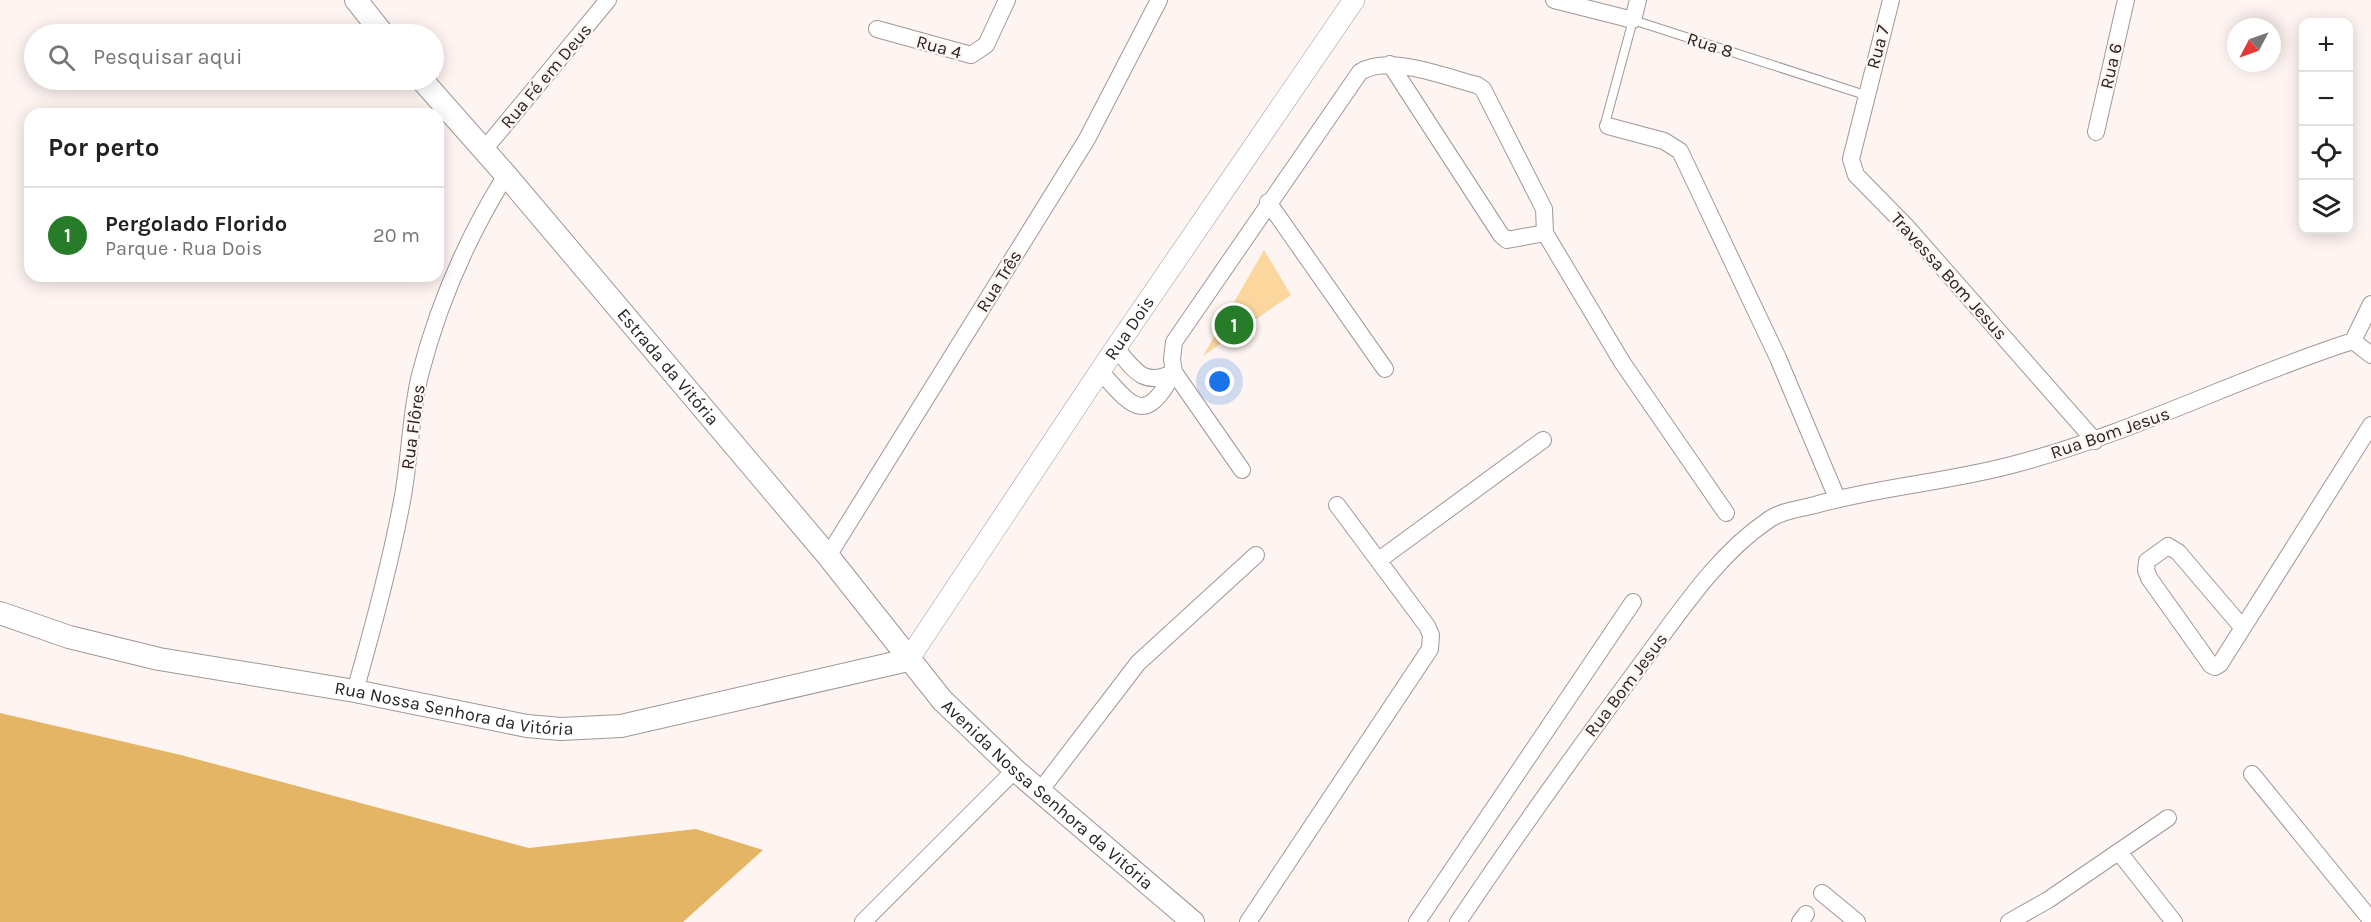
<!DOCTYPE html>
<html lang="pt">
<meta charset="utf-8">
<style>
body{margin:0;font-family:Karla,sans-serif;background:#f6f6f6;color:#222}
.controls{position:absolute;right:18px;top:18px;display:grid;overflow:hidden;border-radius:12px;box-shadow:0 3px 15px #0003}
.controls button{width:54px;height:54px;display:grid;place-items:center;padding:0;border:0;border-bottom:2px solid #e0e0e0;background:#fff;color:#222;font:30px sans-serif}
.compass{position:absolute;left:2227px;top:18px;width:54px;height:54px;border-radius:50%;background:#fff;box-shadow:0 3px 15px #0003;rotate:229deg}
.you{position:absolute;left:1220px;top:382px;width:21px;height:21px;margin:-15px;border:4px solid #fff;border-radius:50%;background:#1a73e8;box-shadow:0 0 0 9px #1a73e833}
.badge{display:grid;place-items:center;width:39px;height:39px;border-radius:50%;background:#267c29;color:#fff;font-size:20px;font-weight:700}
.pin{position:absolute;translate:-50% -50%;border:3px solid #fff;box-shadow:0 2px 6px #0006}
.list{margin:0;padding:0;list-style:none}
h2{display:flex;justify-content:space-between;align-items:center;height:78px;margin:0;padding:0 24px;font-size:26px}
h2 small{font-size:20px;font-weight:400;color:#767676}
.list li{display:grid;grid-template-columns:39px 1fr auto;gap:18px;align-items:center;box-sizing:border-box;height:96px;padding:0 24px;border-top:2px solid #e0e0e0}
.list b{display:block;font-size:22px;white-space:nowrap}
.list p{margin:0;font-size:20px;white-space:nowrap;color:#767676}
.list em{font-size:20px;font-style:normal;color:#767676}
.icon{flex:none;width:33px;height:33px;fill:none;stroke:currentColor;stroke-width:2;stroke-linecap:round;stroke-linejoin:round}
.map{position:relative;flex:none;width:2371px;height:922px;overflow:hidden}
.search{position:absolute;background:#fff;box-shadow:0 3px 15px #0003;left:24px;top:24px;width:420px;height:66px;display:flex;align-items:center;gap:15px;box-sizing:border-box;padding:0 21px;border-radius:33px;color:#767676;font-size:22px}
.panel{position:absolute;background:#fff;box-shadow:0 3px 15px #0003;left:24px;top:108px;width:420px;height:174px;border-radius:18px}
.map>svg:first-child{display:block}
.green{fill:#fbd79e}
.forest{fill:#e5b566}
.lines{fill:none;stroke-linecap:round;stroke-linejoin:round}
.service-casing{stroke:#a09896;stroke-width:10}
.minor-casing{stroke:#a09896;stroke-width:18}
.tertiary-casing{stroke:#a09896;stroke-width:22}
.secondary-casing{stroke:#a09896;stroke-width:24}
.service{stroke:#fff;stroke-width:8}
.minor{stroke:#fff;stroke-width:16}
.tertiary{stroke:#fff;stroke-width:21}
.secondary{stroke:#fff;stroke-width:22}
.labels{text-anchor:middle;stroke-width:4.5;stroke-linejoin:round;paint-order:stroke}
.street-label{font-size:18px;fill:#292524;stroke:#fef4f2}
</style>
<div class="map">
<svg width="2371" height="922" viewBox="0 0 2371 922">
<rect width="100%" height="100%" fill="#fef4f2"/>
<path class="green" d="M 1264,250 L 1291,295 L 1203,356 Z"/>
<path class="forest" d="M 0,713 L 181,755 L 529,848 L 696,829 L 763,850 L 683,922 L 0,922 Z"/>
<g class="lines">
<defs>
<path id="service" d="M 1608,126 L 1606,120 L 1633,20 L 1865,95"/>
<path id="minor" d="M 1554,0 L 1633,20 L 1638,0
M 1891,0 L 1851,159 L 1856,175 L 1906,226 L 2095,441
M 877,29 L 971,55 L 986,45 L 1007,0
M 1608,126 L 1664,141 L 1680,151 L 1778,358 L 1837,498
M 2096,132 L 2126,0
M 483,151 L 608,0
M 1268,202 L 1385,369
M 1545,233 L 1622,362 L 1726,513
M 2353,341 L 2371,304
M 2353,341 L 2371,355
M 1116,348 C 1134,370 1144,388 1174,372
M 1100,371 C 1133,408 1145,426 1174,372
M 1242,470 L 1174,372 L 1172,359 L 1174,342 L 1360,72 C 1390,54 1444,77 1477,85 L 1483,89 L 1544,209 L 1545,233 L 1507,240 L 1501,235 L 1390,64
M 828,556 L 1087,139 L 1159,0
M 1379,560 L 1543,440
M 2242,627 L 2178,552 L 2168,546 L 2147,561 L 2146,570 L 2149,578 L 2211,665 L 2215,667 L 2220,664 L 2371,425
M 355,691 C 373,628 390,566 402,501 C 410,460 410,416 420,375 C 438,305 468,236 506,175
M 2252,774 L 2371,920
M 1040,791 L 1138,663 L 1256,555
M 2119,852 L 2174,922
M 1822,893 L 1857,922
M 863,922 L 1015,770
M 1248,922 L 1430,649 L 1431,635 L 1427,626 L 1337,505
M 1417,922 L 1633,602
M 1458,922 C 1518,833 1580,746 1644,660 C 1680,612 1717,555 1767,521 C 1780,511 1799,509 1815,505 C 1882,486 1952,482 2019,463 C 2135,432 2240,377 2353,341
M 1800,922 L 1806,914
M 2009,922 L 2048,900 L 2168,818"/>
<g id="tertiary">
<path id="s1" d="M 908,660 L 1100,371 L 1354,0"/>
</g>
<g id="secondary">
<path d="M 356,0 L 383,34"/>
<path id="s2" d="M 422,80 L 506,175 L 828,556 L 942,700 L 1015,770 L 1193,922"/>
<path id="s3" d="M 0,613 L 69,637 L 159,659 L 355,691 L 527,726 L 561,729 L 621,726 L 908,660"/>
</g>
</defs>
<use href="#service" class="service-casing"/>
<use href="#minor" class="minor-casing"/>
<use href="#tertiary" class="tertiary-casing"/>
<use href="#secondary" class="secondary-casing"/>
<use href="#service" class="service"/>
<use href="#minor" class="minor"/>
<use href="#tertiary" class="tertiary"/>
<use href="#secondary" class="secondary"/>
</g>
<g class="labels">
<g class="street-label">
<text transform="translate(1710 45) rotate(18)" y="6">Rua 8</text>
<text transform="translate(939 47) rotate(15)" y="6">Rua 4</text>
<text transform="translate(1878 47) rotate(-75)" y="6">Rua 7</text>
<text transform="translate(2111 66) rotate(-77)" y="6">Rua 6</text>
<text transform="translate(546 76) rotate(-50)" y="6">Rua Fé em Deus</text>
<text transform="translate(1949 276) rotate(48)" y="6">Travessa Bom Jesus</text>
<text transform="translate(999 281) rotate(-58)" y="6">Rua Três</text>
<text dy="6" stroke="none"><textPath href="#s1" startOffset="399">Rua Dois</textPath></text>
<text dy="6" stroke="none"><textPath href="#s2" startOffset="378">Estrada da Vitória</textPath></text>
<text transform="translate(413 427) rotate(-82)" y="6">Rua Flôres</text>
<text transform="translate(2110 433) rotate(-19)" y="6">Rua Bom Jesus</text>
<text transform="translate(1626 685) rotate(-53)" y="6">Rua Bom Jesus</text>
<text dy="6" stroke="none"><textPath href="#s3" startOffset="465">Rua Nossa Senhora da Vitória</textPath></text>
<text dy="6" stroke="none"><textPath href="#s2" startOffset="951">Avenida Nossa Senhora da Vitória</textPath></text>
</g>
</g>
</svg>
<div class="controls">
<button>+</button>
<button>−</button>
<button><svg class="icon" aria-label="locate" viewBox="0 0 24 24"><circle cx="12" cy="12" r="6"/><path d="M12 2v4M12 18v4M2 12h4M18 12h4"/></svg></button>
<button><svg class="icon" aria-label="layers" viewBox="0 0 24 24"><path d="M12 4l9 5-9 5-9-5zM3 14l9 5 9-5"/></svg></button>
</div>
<svg class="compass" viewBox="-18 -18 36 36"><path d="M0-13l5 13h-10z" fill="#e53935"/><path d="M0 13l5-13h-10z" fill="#767676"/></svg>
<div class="you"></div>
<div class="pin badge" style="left:1234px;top:325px">1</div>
<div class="search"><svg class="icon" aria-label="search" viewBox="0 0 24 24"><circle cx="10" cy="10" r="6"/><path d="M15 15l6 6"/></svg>Pesquisar aqui</div>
<section class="panel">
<h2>Por perto<small></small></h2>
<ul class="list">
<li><span class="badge">1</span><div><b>Pergolado Florido</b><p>Parque · Rua Dois</p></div><em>20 m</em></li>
</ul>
</section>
</div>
